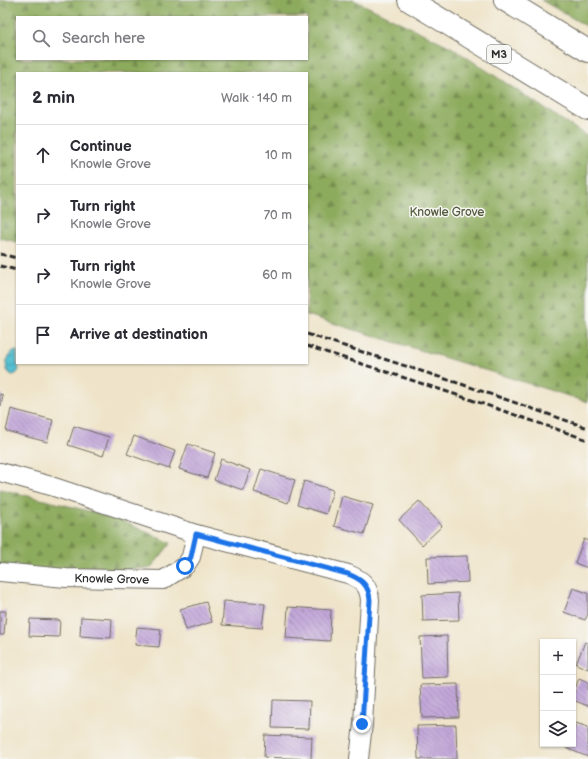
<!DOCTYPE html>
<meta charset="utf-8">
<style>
body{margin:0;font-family:"Balsamiq Sans",sans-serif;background:#f7f7f7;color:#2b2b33}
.controls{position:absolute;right:12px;bottom:12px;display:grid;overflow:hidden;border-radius:0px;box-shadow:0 1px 3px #0004}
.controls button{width:36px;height:36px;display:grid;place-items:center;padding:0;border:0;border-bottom:1px solid #e1e1e2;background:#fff;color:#2b2b33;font:20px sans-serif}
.stop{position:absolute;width:12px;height:12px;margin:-9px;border:3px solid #1a73e8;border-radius:50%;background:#fff}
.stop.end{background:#1a73e8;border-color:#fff;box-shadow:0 1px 4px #0008}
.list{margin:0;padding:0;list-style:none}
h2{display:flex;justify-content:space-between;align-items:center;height:52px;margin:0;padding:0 16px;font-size:17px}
h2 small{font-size:13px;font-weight:400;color:#7c7c81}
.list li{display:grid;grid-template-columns:26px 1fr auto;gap:12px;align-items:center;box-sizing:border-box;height:60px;padding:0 16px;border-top:1px solid #e1e1e2}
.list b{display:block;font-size:15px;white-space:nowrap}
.list p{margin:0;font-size:13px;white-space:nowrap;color:#7c7c81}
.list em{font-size:13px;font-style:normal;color:#7c7c81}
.icon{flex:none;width:22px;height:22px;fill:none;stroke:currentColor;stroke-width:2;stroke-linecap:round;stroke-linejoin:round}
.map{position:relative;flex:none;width:588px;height:759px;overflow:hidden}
.search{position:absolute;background:#fff;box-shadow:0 1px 3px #0004;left:16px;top:16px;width:292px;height:44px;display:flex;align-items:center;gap:10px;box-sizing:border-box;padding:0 14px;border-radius:0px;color:#7c7c81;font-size:15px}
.panel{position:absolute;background:#fff;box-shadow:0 1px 3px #0004;left:16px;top:72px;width:292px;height:292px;border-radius:0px}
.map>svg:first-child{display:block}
.forest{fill:url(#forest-firs);stroke:#5c6b44;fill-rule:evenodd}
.water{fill:url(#water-waves);stroke:#40757e}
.building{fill:url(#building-back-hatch)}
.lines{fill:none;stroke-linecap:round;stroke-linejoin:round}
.minor-casing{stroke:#706c62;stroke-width:20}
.motorway-casing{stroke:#706c62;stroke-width:24}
.minor{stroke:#fff;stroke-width:18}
.motorway{stroke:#fff;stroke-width:22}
.rail{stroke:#2b2b2b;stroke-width:3;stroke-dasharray:6 3;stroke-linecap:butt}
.route{stroke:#1a73e8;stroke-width:5}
.labels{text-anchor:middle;stroke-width:3;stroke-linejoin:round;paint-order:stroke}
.shield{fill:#f6f6f2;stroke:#686867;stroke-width:1}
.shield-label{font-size:11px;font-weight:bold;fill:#2b2b2b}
.park-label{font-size:12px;fill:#545a3e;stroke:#f6f6f2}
.street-label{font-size:12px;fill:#2b2b2b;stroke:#f6f6f2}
</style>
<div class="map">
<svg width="588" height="759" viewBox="0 0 588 759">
<defs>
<pattern id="forest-firs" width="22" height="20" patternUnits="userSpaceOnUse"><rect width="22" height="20" fill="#8dab5d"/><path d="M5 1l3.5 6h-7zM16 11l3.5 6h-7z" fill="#738b4d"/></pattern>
<pattern id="water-waves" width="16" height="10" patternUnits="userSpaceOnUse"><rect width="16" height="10" fill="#55bfd1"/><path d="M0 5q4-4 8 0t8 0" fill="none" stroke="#479baa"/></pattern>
<pattern id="building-back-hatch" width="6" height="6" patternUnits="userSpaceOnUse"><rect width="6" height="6" fill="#c2a7d9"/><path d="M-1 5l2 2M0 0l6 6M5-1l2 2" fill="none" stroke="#9e88b0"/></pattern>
</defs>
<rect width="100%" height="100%" fill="#f6f6f2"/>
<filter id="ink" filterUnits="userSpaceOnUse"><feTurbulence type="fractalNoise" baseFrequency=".025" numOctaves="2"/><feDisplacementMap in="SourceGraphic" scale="8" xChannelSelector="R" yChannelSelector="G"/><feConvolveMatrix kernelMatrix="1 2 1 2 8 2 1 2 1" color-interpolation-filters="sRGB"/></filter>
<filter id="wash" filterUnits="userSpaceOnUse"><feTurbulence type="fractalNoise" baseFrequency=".012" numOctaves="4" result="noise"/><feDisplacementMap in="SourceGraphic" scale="16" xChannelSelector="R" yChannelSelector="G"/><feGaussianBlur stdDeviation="0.9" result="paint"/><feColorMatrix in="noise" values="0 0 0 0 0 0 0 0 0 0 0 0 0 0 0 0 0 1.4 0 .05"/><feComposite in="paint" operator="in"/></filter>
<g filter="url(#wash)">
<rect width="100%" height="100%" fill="#efe4c9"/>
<path class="forest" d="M 0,0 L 354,0 L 451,47 L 588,137 L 588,402 L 307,315 L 307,73 L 17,73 L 17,242 L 0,238 ZM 17,17 L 307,17 L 307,59 L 17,59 Z
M 541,0 L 588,0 L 588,27 Z
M 0,489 L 113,517 L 171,543 L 151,568 L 63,573 L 0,567 Z"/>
<path class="water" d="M 13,351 L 17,351 L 17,364 L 18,366 L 19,370 L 16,374 L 12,375 C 2,369 7,358 13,351 Z"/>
<g id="blocks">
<path class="building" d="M 0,394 L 3,395 L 1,406 L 0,406 Z
M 11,409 L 53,420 L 47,442 L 6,431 Z
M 74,426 L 109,437 L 103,456 L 68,445 Z
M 134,436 L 175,451 L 169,469 L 127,454 Z
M 188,444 L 215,453 L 207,478 L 179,469 Z
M 221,459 L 250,470 L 243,490 L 214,480 Z
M 261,469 L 295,480 L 288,503 L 254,492 Z
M 304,481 L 333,490 L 326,514 L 297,505 Z
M 342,496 L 373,505 L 364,534 L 334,526 Z
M 419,501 L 442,526 L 422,545 L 399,520 Z
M 584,539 L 588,541 L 588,568 L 575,563 Z
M 467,556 L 468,582 L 428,584 L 427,557 Z
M 573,588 L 588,593 L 588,614 L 585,620 L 564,612 Z
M 458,593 L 459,620 L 423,621 L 422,595 Z
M 224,601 L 265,604 L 262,628 L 222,625 Z
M 206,602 L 212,622 L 186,630 L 180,609 Z
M 288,607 L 331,610 L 330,641 L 286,638 Z
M 0,611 L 6,611 L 4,635 L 0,635 Z
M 81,617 L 112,619 L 111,638 L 80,636 Z
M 30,619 L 60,620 L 59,637 L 29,636 Z
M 137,627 L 161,629 L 159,647 L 135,645 Z
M 447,636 L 448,677 L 422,678 L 420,637 Z
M 585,642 L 588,643 L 588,669 L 576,664 Z
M 579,678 L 588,682 L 588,706 L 573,700 L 573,695 Z
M 458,684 L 459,717 L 422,718 L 420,685 Z
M 273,700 L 310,701 L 309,729 L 272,728 Z
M 576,723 L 588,727 L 588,757 L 566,748 L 568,744 L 573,744 L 573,731 Z
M 456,725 L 457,759 L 418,759 L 417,726 Z
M 265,735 L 312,737 L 311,759 L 264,757 Z"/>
</g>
</g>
<g filter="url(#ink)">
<use href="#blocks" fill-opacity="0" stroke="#706c62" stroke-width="1"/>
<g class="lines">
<defs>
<g id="minor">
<path d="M 0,472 L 51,486 L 196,534 L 348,574 C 361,579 369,585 370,600 L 363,724 L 359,759"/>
<path id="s1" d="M 0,572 L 66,578 L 163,580 L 185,566 L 191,557 L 196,534"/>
</g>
<path id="motorway" d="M 409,0 L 588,109
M 505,0 L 588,51"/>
</defs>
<use href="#minor" class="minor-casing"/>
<use href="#motorway" class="motorway-casing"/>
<use href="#minor" class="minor"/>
<use href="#motorway" class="motorway"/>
<path class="rail" d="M 0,254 L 17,258
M 0,266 L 17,270
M 307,334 L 464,385 L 588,428
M 307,346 L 460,396 L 588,440"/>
</g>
</g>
<g class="lines" filter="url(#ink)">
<path class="route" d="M 185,566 L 191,557 L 196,534 L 348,574 C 361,579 369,585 370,600 L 362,724"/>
</g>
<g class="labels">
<rect class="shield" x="487" y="45" width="24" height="18" rx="3"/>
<g class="shield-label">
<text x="499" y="58">M3</text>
</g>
<g class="park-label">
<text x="447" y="216">Knowle Grove</text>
</g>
<g class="street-label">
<text dy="4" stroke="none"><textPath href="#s1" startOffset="112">Knowle Grove</textPath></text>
</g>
</g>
</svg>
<div class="controls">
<button>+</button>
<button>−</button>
<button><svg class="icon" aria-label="layers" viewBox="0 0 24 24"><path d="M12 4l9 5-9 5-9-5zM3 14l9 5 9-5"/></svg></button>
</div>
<div class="stop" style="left:185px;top:566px"></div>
<div class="stop end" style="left:362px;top:724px"></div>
<div class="search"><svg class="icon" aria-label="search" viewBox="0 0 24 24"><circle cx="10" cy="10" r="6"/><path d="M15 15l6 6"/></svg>Search here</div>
<section class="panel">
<h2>2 min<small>Walk · 140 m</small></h2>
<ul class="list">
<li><svg class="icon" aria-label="ahead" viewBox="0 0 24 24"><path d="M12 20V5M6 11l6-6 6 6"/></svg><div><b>Continue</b><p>Knowle Grove</p></div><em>10 m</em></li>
<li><svg class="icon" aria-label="right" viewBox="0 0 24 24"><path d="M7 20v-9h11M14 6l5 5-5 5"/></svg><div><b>Turn right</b><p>Knowle Grove</p></div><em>70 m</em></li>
<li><svg class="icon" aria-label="right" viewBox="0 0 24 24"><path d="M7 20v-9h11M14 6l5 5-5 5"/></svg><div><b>Turn right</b><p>Knowle Grove</p></div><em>60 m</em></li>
<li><svg class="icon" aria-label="arrive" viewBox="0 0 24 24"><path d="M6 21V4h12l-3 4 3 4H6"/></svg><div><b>Arrive at destination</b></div></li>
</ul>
</section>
</div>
